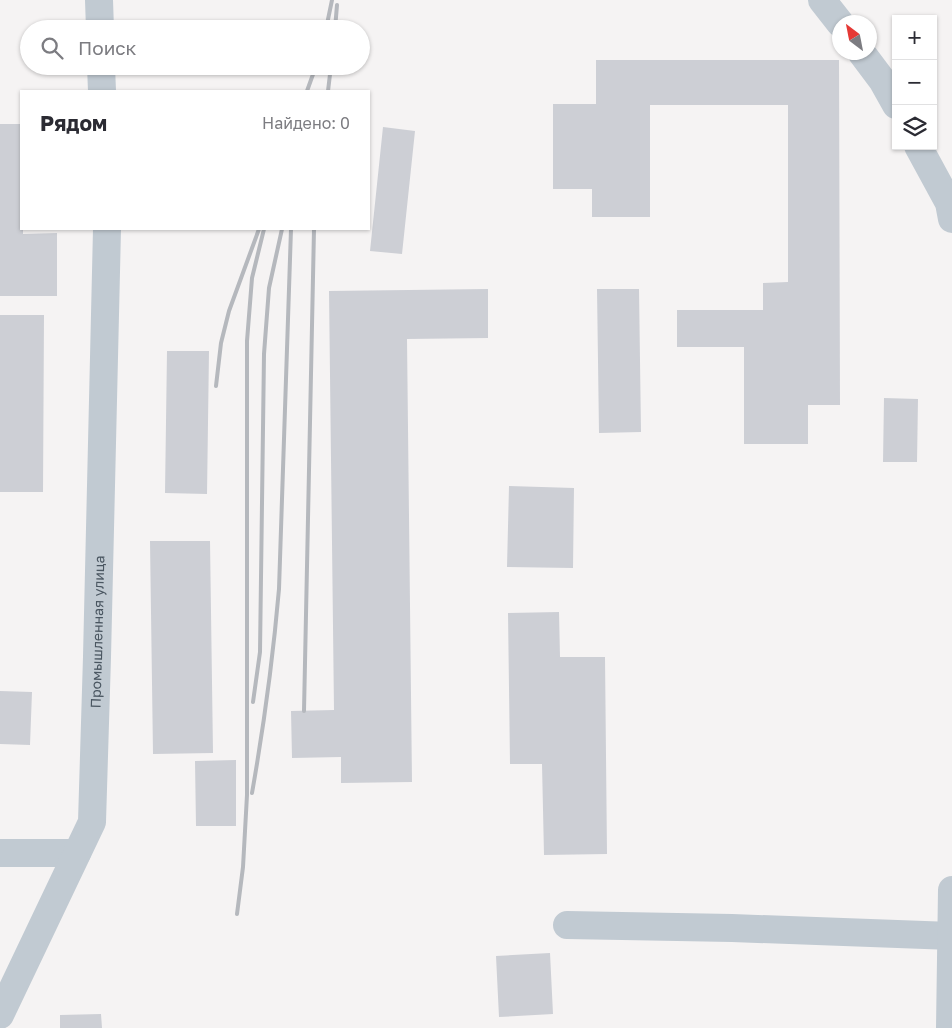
<!DOCTYPE html>
<html lang="ru">
<meta charset="utf-8">
<style>
body{margin:0;font-family:"Golos Text",sans-serif;background:#f2f2f3;color:#2b2b33}
.controls{position:absolute;right:15px;top:15px;display:grid;overflow:hidden;border-radius:0px;box-shadow:0 1px 4px #0004}
.controls button{width:45px;height:45px;display:grid;place-items:center;padding:0;border:0;border-bottom:1px solid #e1e1e2;background:#fff;color:#2b2b33;font:25px sans-serif}
.compass{position:absolute;left:832px;top:15px;width:45px;height:45px;border-radius:50%;background:#fff;box-shadow:0 1px 4px #0004;rotate:328deg}
.list{margin:0;padding:0;list-style:none}
h2{display:flex;justify-content:space-between;align-items:center;height:65px;margin:0;padding:0 20px;font-size:21px}
h2 small{font-size:16px;font-weight:400;color:#7c7c81}
.icon{flex:none;width:28px;height:28px;fill:none;stroke:currentColor;stroke-width:2;stroke-linecap:round;stroke-linejoin:round}
.map{position:relative;flex:none;width:952px;height:1028px;overflow:hidden}
.search{position:absolute;background:#fff;box-shadow:0 1px 4px #0004;left:20px;top:20px;width:350px;height:55px;display:flex;align-items:center;gap:12px;box-sizing:border-box;padding:0 18px;border-radius:28px;color:#7c7c81;font-size:19px}
.panel{position:absolute;background:#fff;box-shadow:0 1px 4px #0004;left:20px;top:90px;width:350px;height:140px;border-radius:0px}
.map>svg:first-child{display:block}
.building{fill:#cdcfd5}
.lines{fill:none;stroke-linecap:round;stroke-linejoin:round}
.minor{stroke:#c1cad2;stroke-width:28}
.rail{stroke:#b5b8bd;stroke-width:4}
.labels{text-anchor:middle;stroke-width:5;stroke-linejoin:round;paint-order:stroke}
.street-label{font-size:14px;fill:#4a5661;stroke:#fff}
</style>
<div class="map">
<svg width="952" height="1028" viewBox="0 0 952 1028">
<rect width="100%" height="100%" fill="#f5f3f3"/>
<path class="building" d="M 596,60 L 839,60 L 840,405 L 808,405 L 808,444 L 744,444 L 744,347 L 677,347 L 677,310 L 763,310 L 763,283 L 788,282 L 788,105 L 650,105 L 650,217 L 592,217 L 592,189 L 553,189 L 553,104 L 596,104 Z
M 0,124 L 21,124 L 21,229 L 23,229 L 23,234 L 57,233 L 57,296 L 0,296 Z
M 383,127 L 415,131 L 402,254 L 370,251 Z
M 488,289 L 488,338 L 407,339 L 412,782 L 341,783 L 341,757 L 292,758 L 291,711 L 334,710 L 329,291 Z
M 597,289 L 639,289 L 641,432 L 599,433 Z
M 0,315 L 44,315 L 43,492 L 0,492 Z
M 167,351 L 209,351 L 207,494 L 165,493 Z
M 884,398 L 918,399 L 917,462 L 883,462 Z
M 509,486 L 574,488 L 573,568 L 507,567 Z
M 150,541 L 210,541 L 213,753 L 153,754 Z
M 559,612 L 560,657 L 605,657 L 607,854 L 544,855 L 542,764 L 510,764 L 508,613 Z
M 0,691 L 32,692 L 30,745 L 0,744 Z
M 236,760 L 236,826 L 196,826 L 195,761 Z
M 550,953 L 553,1014 L 499,1017 L 496,956 Z
M 101,1014 L 102,1028 L 60,1028 L 60,1015 Z"/>
<g class="lines">
<g class="minor">
<path d="M 99,0 L 100,29"/>
<path d="M 822,0 L 840,23"/>
<path d="M 861,52 L 882,80 L 896,105"/>
<path d="M 101,66 L 102,91"/>
<path d="M 918,146 L 949,203 L 952,219"/>
<path d="M 0,853 L 77,853"/>
<path d="M 567,925 L 732,928 L 952,936"/>
<path id="s1" d="M 0,1015 L 92,822 L 97,657 L 107,229"/>
<path d="M 950,1028 L 952,890"/>
</g>
<path class="rail" d="M 326,29 L 332,0
M 335,29 L 337,5
M 307,91 L 316,66
M 328,91 L 331,66
M 216,386 L 221,343 L 229,311 L 259,229
M 253,702 L 260,652 L 264,354 L 269,288 L 282,229
M 304,711 L 314,229
M 252,793 C 264,725 273,658 279,589 L 291,229
M 237,914 L 243,867 L 247,795 L 247,341 L 252,278 L 264,229"/>
</g>
<g class="labels">
<g class="street-label">
<text dy="5" stroke="none"><textPath href="#s1" startOffset="404">Промышленная улица</textPath></text>
</g>
</g>
</svg>
<div class="controls">
<button>+</button>
<button>−</button>
<button><svg class="icon" aria-label="layers" viewBox="0 0 24 24"><path d="M12 4l9 5-9 5-9-5zM3 14l9 5 9-5"/></svg></button>
</div>
<svg class="compass" viewBox="-18 -18 36 36"><path d="M0-13l5 13h-10z" fill="#e53935"/><path d="M0 13l5-13h-10z" fill="#7c7c81"/></svg>
<div class="search"><svg class="icon" aria-label="search" viewBox="0 0 24 24"><circle cx="10" cy="10" r="6"/><path d="M15 15l6 6"/></svg>Поиск</div>
<section class="panel">
<h2>Рядом<small>Найдено: 0</small></h2>
<ul class="list">
</ul>
</section>
</div>
